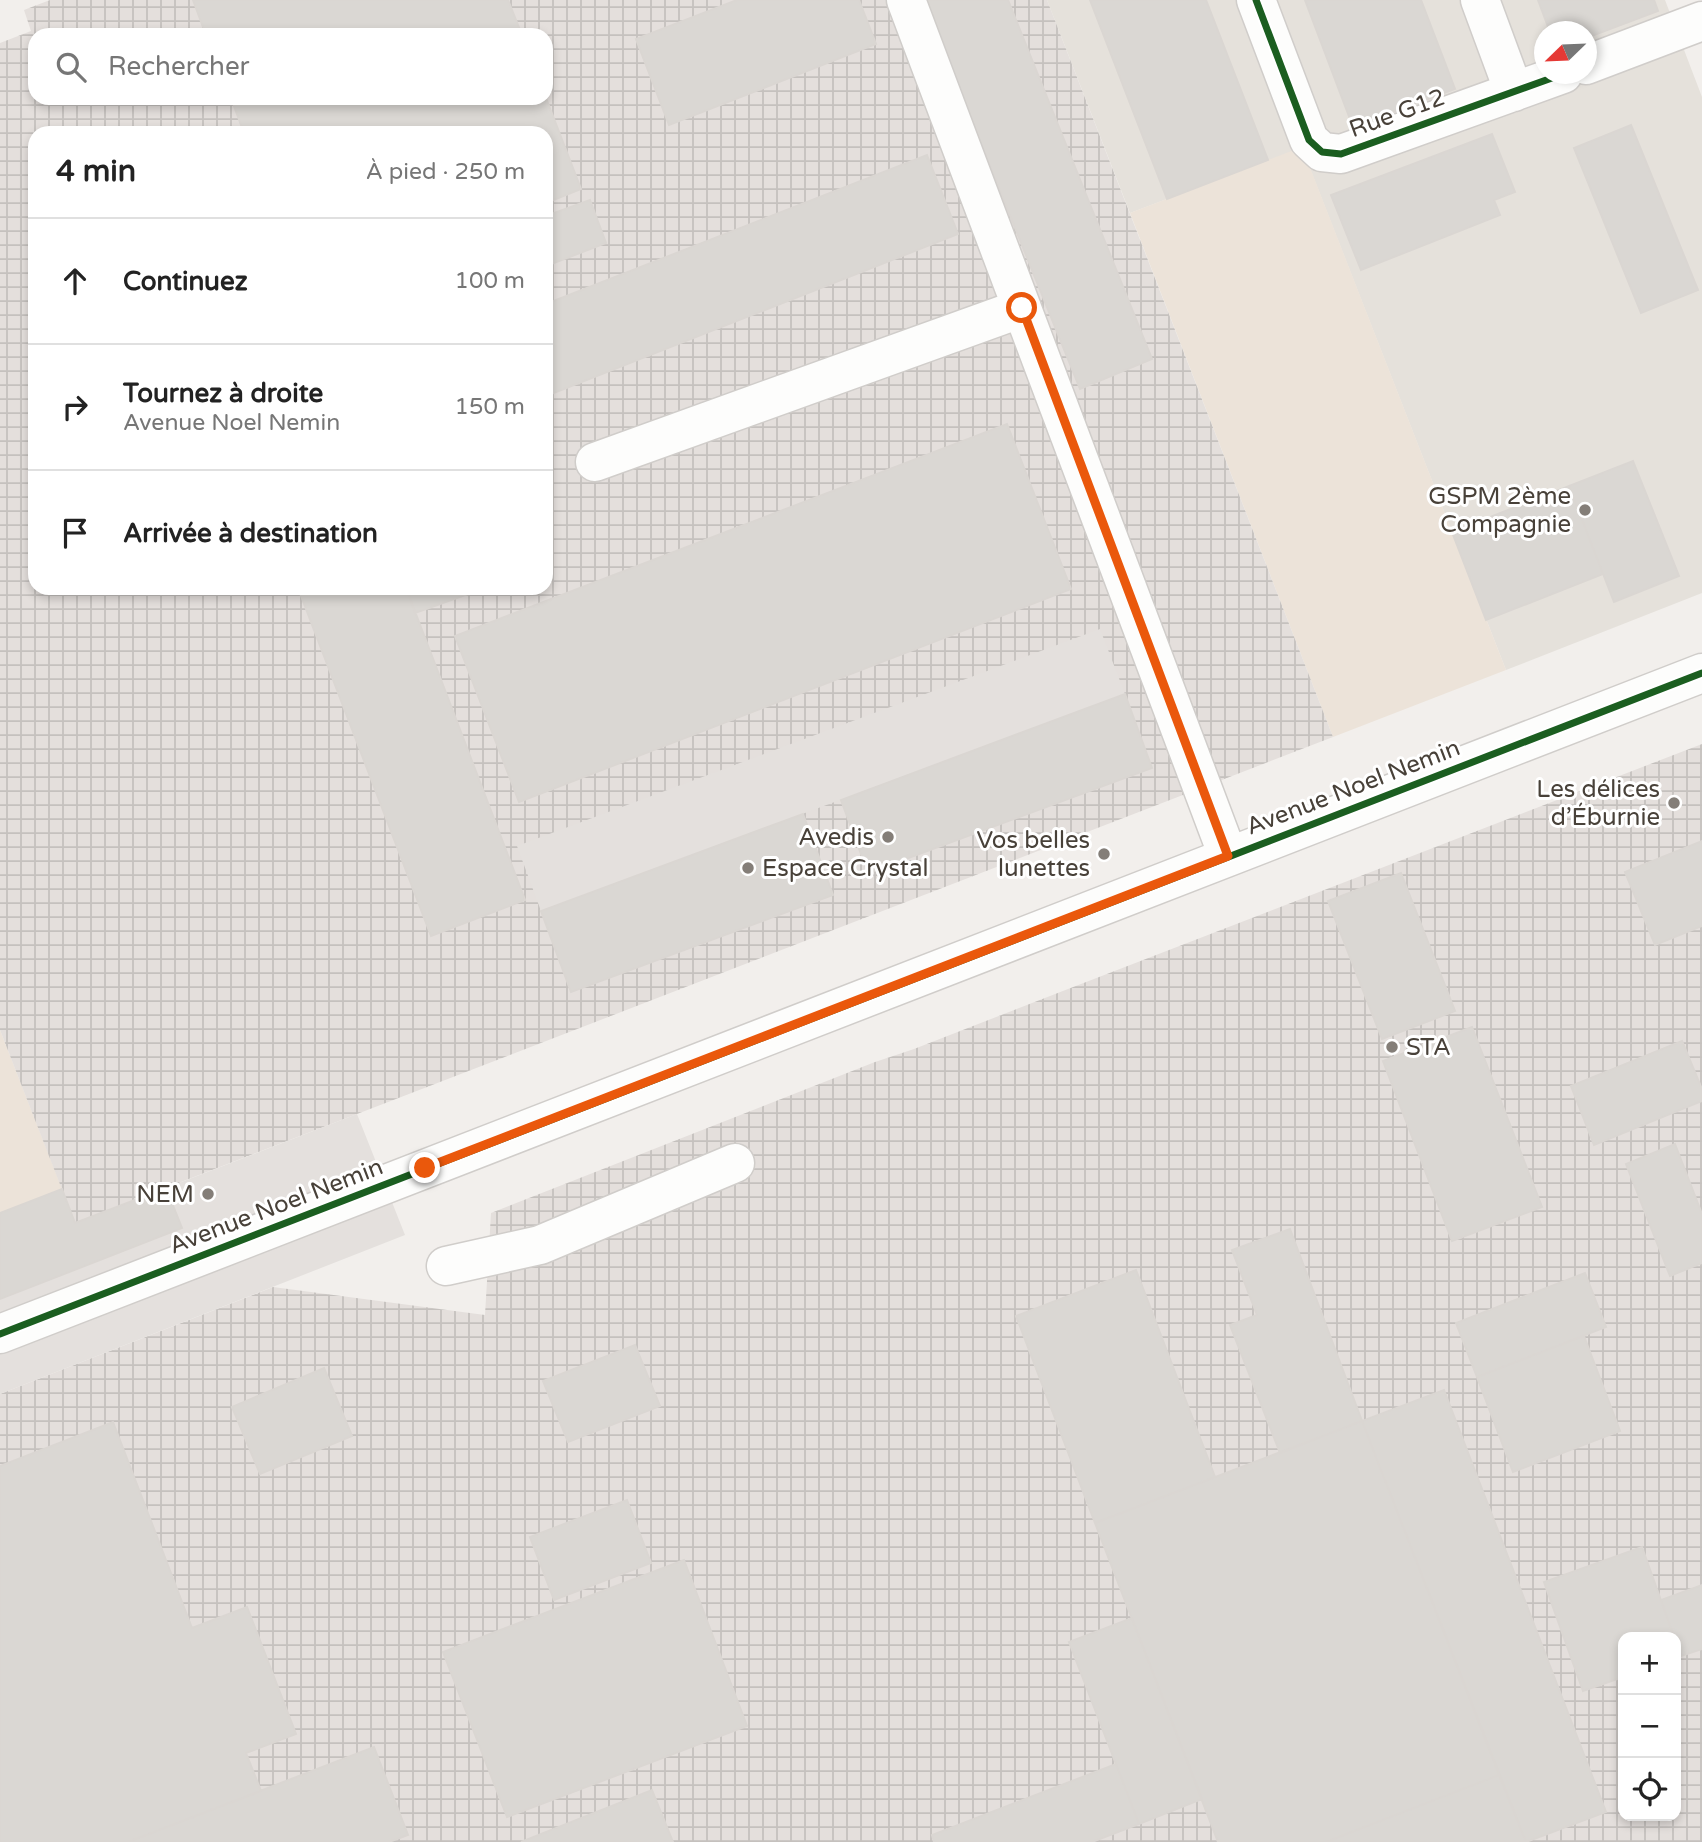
<!DOCTYPE html>
<html lang="fr">
<meta charset="utf-8">
<style>
body{margin:0;font-family:"Varela Round",sans-serif;background:#f6f6f6;color:#222}
.controls{position:absolute;right:21px;bottom:21px;display:grid;overflow:hidden;border-radius:14px;box-shadow:0 4px 10px #0003}
.controls button{width:63px;height:63px;display:grid;place-items:center;padding:0;border:0;border-bottom:2px solid #e0e0e0;background:#fff;color:#222;font:35px sans-serif}
.compass{position:absolute;left:1534px;top:21px;width:63px;height:63px;border-radius:50%;background:#fff;box-shadow:0 4px 10px #0003;rotate:247deg}
.stop{position:absolute;width:21px;height:21px;margin:-16px;border:5px solid #ea580c;border-radius:50%;background:#fff}
.stop.end{background:#ea580c;border-color:#fff;box-shadow:0 2px 7px #0008}
.list{margin:0;padding:0;list-style:none}
h2{display:flex;justify-content:space-between;align-items:center;height:91px;margin:0;padding:0 28px;font-size:30px}
h2 small{font-size:23px;font-weight:400;color:#767676}
.list li{display:grid;grid-template-columns:46px 1fr auto;gap:21px;align-items:center;box-sizing:border-box;height:126px;padding:0 28px;border-top:2px solid #e0e0e0}
.list b{display:block;font-size:26px;white-space:nowrap}
.list p{margin:0;font-size:23px;white-space:nowrap;color:#767676}
.list em{font-size:23px;font-style:normal;color:#767676}
.icon{flex:none;width:38px;height:38px;fill:none;stroke:currentColor;stroke-width:2;stroke-linecap:round;stroke-linejoin:round}
.map{position:relative;flex:none;width:1702px;height:1842px;overflow:hidden}
.search{position:absolute;background:#fff;box-shadow:0 4px 10px #0003;left:28px;top:28px;width:525px;height:77px;display:flex;align-items:center;gap:18px;box-sizing:border-box;padding:0 24px;border-radius:21px;color:#767676;font-size:26px}
.panel{position:absolute;background:#fff;box-shadow:0 4px 10px #0003;left:28px;top:126px;width:525px;height:469px;border-radius:21px}
.map>svg:first-child{display:block}
.residential{fill:#e5e1db;fill-rule:evenodd}
.commercial{fill:#ece3d9}
.industrial{fill:url(#industrial-grid);fill-rule:evenodd}
.parking{fill:#e4e0dd}
.building{fill:#dad7d3;stroke:#dad6d2;stroke-width:2}
.lines{fill:none;stroke-linecap:round;stroke-linejoin:round}
.minor-casing{stroke:#d0cdca;stroke-width:41}
.minor{stroke:#fdfdfc;stroke-width:38}
.cycleway-casing{stroke:#fff;stroke-width:11}
.cycleway{stroke:#1b5e20;stroke-width:7}
.route{stroke:#ea580c;stroke-width:9}
.poi-dot{fill:#847e78;stroke:#fff;stroke-width:2.5}
.labels{text-anchor:middle;stroke-width:6;stroke-linejoin:round;paint-order:stroke}
.street-label{font-size:24px;fill:#484139;stroke:#fff}
.poi-label{font-size:24px;fill:#484139;stroke:#fff;text-anchor:end}
</style>
<div class="map">
<svg width="1702" height="1842" viewBox="0 0 1702 1842">
<defs>
<pattern id="industrial-grid" width="8" height="8" patternUnits="userSpaceOnUse" patternTransform="scale(1.75)"><rect width="8" height="8" fill="#e4dfdc"/><path d="M0 4h8M4 0v8" fill="none" stroke="#c5c1be"/></pattern>
</defs>
<rect width="100%" height="100%" fill="#f2efec"/>
<path class="residential" d="M 1047,0 L 1665,0 L 1702,97 L 1702,593 L 1506,670 L 1302,148 L 1130,213 ZM 1544,32 L 1586,32 L 1586,74 L 1544,74 Z"/>
<path class="commercial" d="M 1302,147 L 1506,670 L 1333,737 L 1130,213 Z
M 0,1030 L 75,1222 L 166,1188 L 182,1228 L 0,1299 Z"/>
<path class="industrial" d="M 50,0 L 1047,0 L 1333,737 L 75,1223 L 0,1030 L 0,43 L 31,31 L 24,10 ZM 35,35 L 546,35 L 546,98 L 35,98 ZM 35,133 L 546,133 L 546,588 L 35,588 Z
M 1702,744 L 1702,1842 L 0,1842 L 0,1394 L 273,1287 L 485,1315 L 491,1213 L 875,1062 L 914,1049 L 1068,989 ZM 1623,1637 L 1676,1637 L 1676,1816 L 1623,1816 Z"/>
<path class="parking" d="M 1100,629 L 1125,694 L 541,911 L 517,846 Z
M 357,1114 L 405,1235 L 0,1394 L 0,1299 L 182,1228 L 166,1188 Z"/>
<path class="building" d="M 193,0 L 508,0 L 522,35 L 206,35 Z
M 737,0 L 859,0 L 876,44 L 669,125 L 636,39 Z
M 923,0 L 1008,0 L 1152,359 L 1080,389 Z
M 1090,0 L 1206,0 L 1268,160 L 1167,199 Z
M 1305,0 L 1421,0 L 1455,89 L 1353,127 Z
M 1538,0 L 1654,0 L 1658,11 L 1586,38 L 1586,32 L 1550,32 Z
M 231,98 L 546,98 L 581,189 L 546,203 L 546,133 L 244,133 Z
M 1631,125 L 1698,290 L 1641,313 L 1574,148 Z
M 1492,134 L 1515,192 L 1494,200 L 1500,215 L 1361,270 L 1331,195 Z
M 927,155 L 958,234 L 546,396 L 546,304 Z
M 590,200 L 606,243 L 546,266 L 546,216 Z
M 1007,424 L 1071,589 L 519,802 L 455,636 Z
M 1633,461 L 1679,576 L 1614,602 L 1569,486 Z
M 1569,486 L 1603,574 L 1486,620 L 1452,532 Z
M 298,588 L 406,588 L 525,900 L 431,936 Z
M 406,588 L 485,588 L 415,613 Z
M 1125,694 L 1152,768 L 868,873 L 841,800 Z
M 803,814 L 833,895 L 571,992 L 541,911 Z
M 1702,841 L 1702,926 L 1655,945 L 1625,872 Z
M 1401,873 L 1455,1011 L 1382,1039 L 1328,901 Z
M 1472,1027 L 1542,1207 L 1452,1241 L 1383,1061 Z
M 1682,1041 L 1702,1089 L 1702,1101 L 1594,1145 L 1571,1086 Z
M 1675,1144 L 1702,1214 L 1702,1263 L 1670,1276 L 1626,1164 Z
M 166,1188 L 182,1228 L 0,1299 L 0,1213 L 62,1189 L 75,1223 Z
M 1290,1229 L 1362,1421 L 1280,1453 L 1230,1325 L 1257,1315 L 1232,1250 Z
M 1136,1270 L 1215,1477 L 1095,1523 L 1016,1316 Z
M 1585,1273 L 1606,1327 L 1477,1377 L 1456,1323 Z
M 1584,1336 L 1620,1431 L 1513,1472 L 1477,1377 Z
M 635,1345 L 660,1406 L 568,1442 L 543,1381 Z
M 324,1368 L 352,1436 L 260,1474 L 232,1407 Z
M 1444,1390 L 1606,1812 L 1526,1842 L 1362,1421 Z
M 1362,1421 L 1499,1775 L 1326,1842 L 1218,1842 L 1095,1523 Z
M 113,1422 L 192,1628 L 247,1607 L 296,1734 L 246,1753 L 261,1791 L 128,1842 L 0,1842 L 0,1466 Z
M 627,1500 L 651,1563 L 554,1600 L 530,1537 Z
M 1642,1547 L 1674,1637 L 1623,1637 L 1623,1677 L 1583,1691 L 1544,1582 Z
M 684,1560 L 747,1726 L 507,1817 L 443,1652 Z
M 1702,1585 L 1702,1649 L 1681,1656 L 1676,1637 L 1674,1637 L 1661,1600 Z
M 1132,1618 L 1202,1799 L 1139,1824 L 1069,1642 Z
M 374,1747 L 408,1835 L 389,1842 L 128,1842 Z
M 1116,1764 L 1139,1824 L 1092,1842 L 934,1842 L 932,1835 Z
M 1499,1775 L 1526,1842 L 1326,1842 Z
M 652,1790 L 673,1842 L 521,1842 Z"/>
<g class="lines">
<defs>
<path id="minor" d="M 906,0 L 1228,856
M 1256,0 L 1309,140 L 1322,152 L 1341,154 L 1563,74
M 1480,0 L 1514,92
M 1586,65 L 1702,21
M 595,462 L 1022,308
M 446,1266 L 540,1245 L 735,1163
M 0,1334 L 1702,673"/>
</defs>
<use href="#minor" class="minor-casing"/>
<use href="#minor" class="minor"/>
<defs>
<path id="cycleway" d="M 1256,0 L 1309,140 L 1322,152 L 1341,154 L 1563,74
M 0,1334 L 1702,673"/>
</defs>
<use href="#cycleway" class="cycleway-casing"/>
<use href="#cycleway" class="cycleway"/>
</g>
<g class="lines">
<path class="route" d="M 425,1168 L 1228,856 L 1022,308"/>
</g>
<g class="poi-dot">
<circle cx="1585" cy="510" r="7"/>
<circle cx="1674" cy="803" r="7"/>
<circle cx="888" cy="837" r="7"/>
<circle cx="1104" cy="854" r="7"/>
<circle cx="748" cy="868" r="7"/>
<circle cx="1392" cy="1047" r="7"/>
<circle cx="208" cy="1194" r="7"/>
</g>
<g class="labels">
<g class="street-label">
<text transform="translate(1397 113) rotate(-20)" y="8">Rue G12</text>
<text transform="translate(1353 787) rotate(-21)" y="8">Avenue Noel Nemin</text>
<text transform="translate(276 1206) rotate(-21)" y="8">Avenue Noel Nemin</text>
</g>
<g class="poi-label">
<text x="1571" y="504">GSPM 2ème<tspan x="1571" dy="28">Compagnie</tspan></text>
<text x="1660" y="797">Les délices<tspan x="1660" dy="28">d’Éburnie</tspan></text>
<text x="874" y="845">Avedis</text>
<text x="1090" y="848">Vos belles<tspan x="1090" dy="28">lunettes</tspan></text>
<text x="762" y="876" text-anchor="start">Espace Crystal</text>
<text x="1406" y="1055" text-anchor="start">STA</text>
<text x="194" y="1202">NEM</text>
</g>
</g>
</svg>
<div class="controls">
<button>+</button>
<button>−</button>
<button><svg class="icon" aria-label="locate" viewBox="0 0 24 24"><circle cx="12" cy="12" r="6"/><path d="M12 2v4M12 18v4M2 12h4M18 12h4"/></svg></button>
</div>
<svg class="compass" viewBox="-18 -18 36 36"><path d="M0-13l5 13h-10z" fill="#e53935"/><path d="M0 13l5-13h-10z" fill="#767676"/></svg>
<div class="stop" style="left:1022px;top:308px"></div>
<div class="stop end" style="left:425px;top:1168px"></div>
<div class="search"><svg class="icon" aria-label="search" viewBox="0 0 24 24"><circle cx="10" cy="10" r="6"/><path d="M15 15l6 6"/></svg>Rechercher</div>
<section class="panel">
<h2>4 min<small>À pied · 250 m</small></h2>
<ul class="list">
<li><svg class="icon" aria-label="ahead" viewBox="0 0 24 24"><path d="M12 20V5M6 11l6-6 6 6"/></svg><div><b>Continuez</b></div><em>100 m</em></li>
<li><svg class="icon" aria-label="right" viewBox="0 0 24 24"><path d="M7 20v-9h11M14 6l5 5-5 5"/></svg><div><b>Tournez à droite</b><p>Avenue Noel Nemin</p></div><em>150 m</em></li>
<li><svg class="icon" aria-label="arrive" viewBox="0 0 24 24"><path d="M6 21V4h12l-3 4 3 4H6"/></svg><div><b>Arrivée à destination</b></div></li>
</ul>
</section>
</div>
